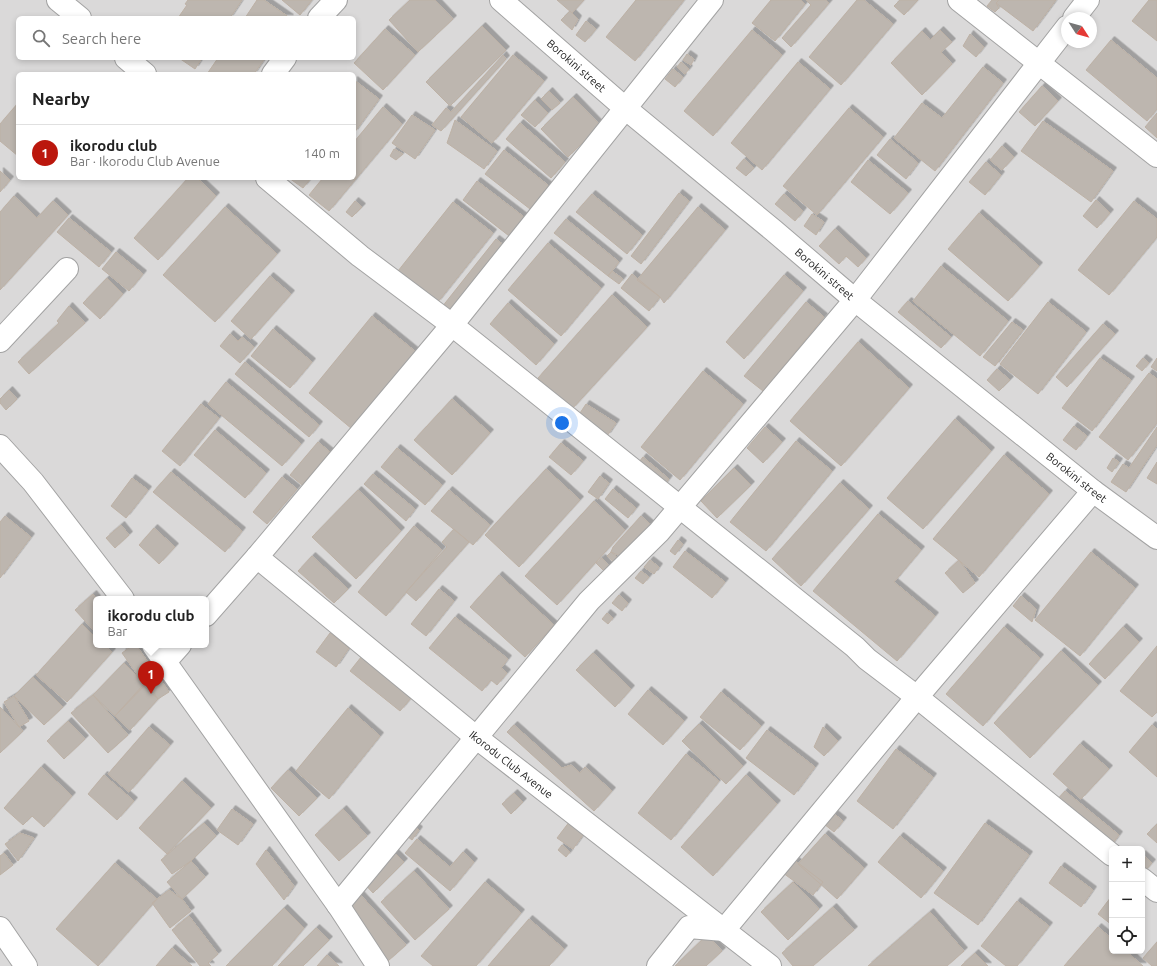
<!DOCTYPE html>
<meta charset="utf-8">
<style>
body{margin:0;font-family:Ubuntu,sans-serif;background:#f2f2f2;color:#222}
.controls{position:absolute;right:12px;bottom:12px;display:grid;overflow:hidden;border-radius:6px;box-shadow:0 2px 6px #0003}
.controls button{width:36px;height:36px;display:grid;place-items:center;padding:0;border:0;border-bottom:1px solid #e0e0e0;background:#fff;color:#222;font:20px sans-serif}
.compass{position:absolute;left:1061px;top:12px;width:36px;height:36px;border-radius:50%;background:#fff;box-shadow:0 2px 6px #0003;rotate:126deg}
.you{position:absolute;left:562px;top:423px;width:14px;height:14px;margin:-10px;border:3px solid #fff;border-radius:50%;background:#1a73e8;box-shadow:0 0 0 6px #1a73e833}
.badge{display:grid;place-items:center;width:26px;height:26px;border-radius:50%;background:#bb170d;color:#fff;font-size:13px;font-weight:700}
.pin{position:absolute;translate:-50% -33px;filter:drop-shadow(0 1px 2px #0008)}
.pin::after{content:'';position:absolute;top:21px;width:14px;height:12px;background:inherit;clip-path:polygon(0 0,100% 0,50% 100%)}
.popup{position:absolute;left:93px;top:596px;width:116px;height:52px;box-sizing:border-box;display:grid;place-content:center;border-radius:6px;background:#fff;filter:drop-shadow(0 1px 3px #0005);font-size:13px;white-space:nowrap;color:#767676}
.popup b{font-size:15px;color:#222}
.popup::after{content:'';position:absolute;left:50%;top:100%;margin-left:-8px;border:8px solid transparent;border-top-color:#fff}
.list{margin:0;padding:0;list-style:none}
h2{display:flex;justify-content:space-between;align-items:center;height:52px;margin:0;padding:0 16px;font-size:17px}
h2 small{font-size:13px;font-weight:400;color:#767676}
.list li{display:grid;grid-template-columns:26px 1fr auto;gap:12px;align-items:center;box-sizing:border-box;height:56px;padding:0 16px;border-top:1px solid #e0e0e0}
.list b{display:block;font-size:15px;white-space:nowrap}
.list p{margin:0;font-size:13px;white-space:nowrap;color:#767676}
.list em{font-size:13px;font-style:normal;color:#767676}
.icon{flex:none;width:22px;height:22px;fill:none;stroke:currentColor;stroke-width:2;stroke-linecap:round;stroke-linejoin:round}
.map{position:relative;flex:none;width:1157px;height:966px;overflow:hidden}
.search{position:absolute;background:#fff;box-shadow:0 2px 6px #0003;left:16px;top:16px;width:340px;height:44px;display:flex;align-items:center;gap:10px;box-sizing:border-box;padding:0 14px;border-radius:6px;color:#767676;font-size:15px}
.panel{position:absolute;background:#fff;box-shadow:0 2px 6px #0003;left:16px;top:72px;width:340px;height:108px;border-radius:6px}
.map>svg:first-child{display:block}
.residential{fill:#dad9d9;fill-rule:evenodd}
.building{fill:#bdb6af;stroke:#bdb1a5;filter:url(#shadow)}
.lines{fill:none;stroke-linecap:round;stroke-linejoin:round}
.minor-casing{stroke:#a3a3a3;stroke-width:24}
.minor{stroke:#fff;stroke-width:22}
.labels{text-anchor:middle;stroke-width:3;stroke-linejoin:round;paint-order:stroke}
.street-label{font-size:11px;fill:#1c1c1c;stroke:#fff}
</style>
<div class="map">
<svg width="1157" height="966" viewBox="0 0 1157 966">
<defs>
<filter id="shadow"><feDropShadow dx="3.5" dy="-3.5" stdDeviation="0" flood-color="#0004"/></filter>
</defs>
<rect width="100%" height="100%" fill="#edeae2"/>
<path class="residential" d="M 0,0 L 1157,0 L 1157,966 L 0,966 ZM 18,18 L 354,18 L 354,58 L 18,58 ZM 1067,18 L 1091,18 L 1091,42 L 1067,42 ZM 18,74 L 354,74 L 354,178 L 18,178 ZM 96,599 L 206,599 L 206,645 L 96,645 ZM 1112,849 L 1142,849 L 1142,951 L 1112,951 Z"/>
<path class="building" d="M 188,0 L 242,0 L 230,18 L 178,18 L 187,5 L 185,4 Z
M 257,0 L 264,0 L 290,18 L 245,18 Z
M 282,0 L 312,0 L 300,15 Z
M 410,0 L 435,0 L 453,19 L 418,52 L 389,20 Z
M 557,0 L 584,0 L 572,13 Z
M 636,0 L 684,0 L 635,61 L 606,37 Z
M 771,0 L 801,0 L 805,4 L 775,41 L 752,23 Z
M 806,0 L 826,0 L 829,3 L 791,47 L 782,38 L 811,5 Z
M 857,0 L 864,0 L 893,24 L 841,85 L 809,57 Z
M 900,0 L 918,0 L 904,15 L 894,6 Z
M 992,0 L 999,0 L 996,3 L 999,8 L 995,12 L 987,6 Z
M 999,0 L 1056,0 L 1033,31 L 996,3 Z
M 1149,0 L 1157,0 L 1157,41 L 1132,21 Z
M 570,11 L 578,19 L 572,30 L 561,20 Z
M 586,21 L 596,29 L 585,42 L 576,35 Z
M 482,26 L 506,50 L 450,106 L 426,82 Z
M 385,29 L 415,55 L 383,90 L 354,63 Z
M 752,30 L 782,55 L 713,136 L 684,111 Z
M 940,30 L 952,42 L 941,52 L 952,64 L 922,95 L 891,63 L 922,31 L 930,40 Z
M 970,34 L 984,47 L 976,57 L 963,46 Z
M 1111,40 L 1157,78 L 1157,109 L 1147,121 L 1086,70 Z
M 687,54 L 694,59 L 691,65 L 683,60 Z
M 503,55 L 506,59 L 441,131 L 432,125 L 446,108 L 451,112 Z
M 513,55 L 544,81 L 492,143 L 461,117 Z
M 179,58 L 202,58 L 195,69 Z
M 218,58 L 265,58 L 254,74 L 207,74 Z
M 681,62 L 689,69 L 685,74 L 677,67 Z
M 798,62 L 830,89 L 762,170 L 731,143 Z
M 983,67 L 1003,83 L 935,171 L 894,138 L 922,103 L 942,118 Z
M 673,69 L 683,77 L 675,87 L 665,79 Z
M 354,80 L 379,99 L 354,133 Z
M 1042,86 L 1058,101 L 1035,126 L 1019,112 Z
M 549,91 L 560,103 L 552,110 L 541,99 Z
M 573,97 L 600,125 L 568,157 L 541,129 Z
M 535,100 L 548,113 L 535,127 L 521,115 Z
M 18,103 L 18,156 L 0,141 L 0,124 Z
M 383,107 L 402,124 L 329,211 L 309,195 L 323,178 L 354,178 L 354,142 Z
M 849,108 L 883,137 L 817,215 L 783,186 Z
M 1157,113 L 1157,138 L 1145,127 Z
M 412,115 L 435,130 L 415,159 L 392,143 Z
M 455,120 L 497,151 L 484,169 L 447,143 Z
M 1043,121 L 1113,171 L 1091,202 L 1021,151 Z
M 520,123 L 565,162 L 551,178 L 506,139 Z
M 890,139 L 918,163 L 906,179 L 877,155 Z
M 1002,146 L 1014,157 L 1002,170 L 990,160 Z
M 394,149 L 403,154 L 396,160 L 390,156 Z
M 504,150 L 549,186 L 530,209 L 485,174 Z
M 744,159 L 754,168 L 746,176 L 736,168 Z
M 868,160 L 908,193 L 890,214 L 851,182 Z
M 986,162 L 1001,175 L 985,195 L 969,182 Z
M 0,171 L 10,180 L 0,192 Z
M 188,178 L 197,178 L 216,196 L 158,260 L 134,238 Z
M 289,178 L 311,178 L 303,188 Z
M 477,181 L 528,220 L 513,239 L 463,200 Z
M 679,193 L 689,201 L 641,264 L 631,256 Z
M 592,194 L 642,235 L 627,254 L 576,212 Z
M 784,194 L 803,211 L 795,221 L 775,204 Z
M 14,196 L 37,218 L 53,201 L 68,215 L 0,290 L 0,212 Z
M 1096,200 L 1110,213 L 1097,228 L 1083,216 Z
M 355,201 L 362,207 L 352,217 L 346,212 Z
M 1134,201 L 1157,219 L 1157,237 L 1109,295 L 1078,270 Z
M 453,202 L 493,233 L 437,303 L 398,271 Z
M 225,207 L 277,254 L 215,322 L 163,275 Z
M 698,207 L 725,230 L 664,303 L 660,297 L 637,280 Z
M 979,213 L 1039,266 L 1008,301 L 948,249 Z
M 812,214 L 824,222 L 816,235 L 804,226 Z
M 69,218 L 111,252 L 99,267 L 57,232 Z
M 566,219 L 619,262 L 608,276 L 554,233 Z
M 835,229 L 866,258 L 858,267 L 846,256 L 839,264 L 819,246 Z
M 496,239 L 506,247 L 452,315 L 442,307 Z
M 548,243 L 601,288 L 561,336 L 508,290 Z
M 116,252 L 143,274 L 129,291 L 102,269 Z
M 941,266 L 1008,321 L 980,356 L 913,301 Z
M 612,271 L 623,279 L 619,284 L 608,276 Z
M 632,274 L 660,297 L 649,311 L 621,288 Z
M 784,275 L 803,291 L 744,359 L 726,342 Z
M 270,276 L 291,294 L 251,339 L 231,321 Z
M 107,278 L 123,294 L 100,319 L 83,303 Z
M 612,295 L 647,327 L 572,409 L 538,378 Z
M 908,301 L 951,337 L 941,348 L 898,312 Z
M 806,302 L 824,317 L 763,391 L 744,376 Z
M 1048,302 L 1086,332 L 1038,394 L 1000,364 Z
M 508,303 L 554,344 L 536,365 L 490,324 Z
M 69,306 L 85,323 L 29,374 L 18,362 L 59,323 L 57,321 Z
M 372,316 L 416,352 L 352,429 L 309,393 Z
M 1012,322 L 1023,330 L 995,366 L 983,357 Z
M 1103,324 L 1115,334 L 1067,387 L 1056,377 Z
M 273,329 L 312,362 L 290,388 L 251,356 Z
M 230,334 L 238,341 L 242,337 L 254,347 L 240,363 L 220,346 Z
M 858,342 L 909,388 L 841,466 L 790,421 Z
M 1100,358 L 1131,380 L 1092,431 L 1062,408 Z
M 1143,358 L 1149,363 L 1142,371 L 1136,366 Z
M 1157,358 L 1157,371 L 1151,367 Z
M 245,362 L 319,425 L 309,437 L 235,374 Z
M 997,369 L 1010,380 L 999,391 L 987,380 Z
M 703,371 L 743,404 L 680,480 L 641,447 Z
M 1149,373 L 1157,379 L 1157,423 L 1128,460 L 1099,437 Z
M 226,382 L 301,444 L 282,466 L 208,404 Z
M 9,390 L 17,399 L 6,410 L 0,403 L 0,399 Z
M 452,399 L 490,433 L 452,475 L 414,440 Z
M 201,404 L 219,418 L 180,466 L 162,451 Z
M 586,404 L 616,423 L 607,436 L 578,416 Z
M 955,419 L 991,451 L 923,529 L 887,498 Z
M 1074,426 L 1087,436 L 1076,450 L 1063,440 Z
M 765,427 L 782,442 L 763,463 L 747,448 Z
M 1157,427 L 1157,445 L 1126,492 L 1111,482 L 1123,464 L 1129,468 Z
M 215,430 L 266,473 L 245,498 L 194,455 Z
M 796,441 L 832,471 L 766,551 L 730,522 Z
M 318,442 L 330,452 L 302,485 L 290,475 Z
M 561,443 L 583,461 L 571,475 L 549,457 Z
M 397,448 L 442,485 L 425,505 L 381,467 Z
M 1004,455 L 1049,494 L 979,577 L 933,539 Z
M 643,457 L 669,479 L 662,488 L 635,467 Z
M 1113,458 L 1119,462 L 1112,472 L 1107,468 Z
M 1157,462 L 1157,484 L 1147,478 Z
M 734,468 L 751,485 L 717,518 L 701,501 Z
M 546,469 L 580,500 L 519,567 L 485,535 Z
M 171,472 L 242,531 L 225,552 L 153,492 Z
M 373,474 L 415,509 L 406,521 L 364,484 Z
M 600,476 L 609,483 L 598,499 L 588,492 Z
M 282,477 L 297,489 L 267,524 L 253,512 Z
M 132,478 L 148,490 L 126,518 L 111,506 Z
M 840,483 L 869,509 L 801,586 L 772,559 Z
M 613,489 L 636,508 L 628,518 L 605,499 Z
M 358,490 L 401,531 L 356,579 L 312,537 Z
M 449,490 L 490,525 L 473,545 L 431,511 Z
M 594,501 L 625,530 L 557,605 L 525,576 Z
M 878,514 L 921,550 L 894,582 L 935,616 L 897,661 L 813,591 Z
M 5,516 L 31,537 L 0,578 L 0,522 Z
M 641,516 L 659,532 L 625,558 L 611,552 L 613,547 Z
M 121,525 L 129,535 L 115,548 L 106,538 Z
M 414,526 L 442,550 L 386,616 L 358,592 Z
M 154,528 L 175,547 L 159,564 L 139,545 Z
M 454,529 L 469,542 L 416,601 L 406,592 L 447,547 L 442,542 Z
M 678,540 L 683,544 L 675,555 L 670,551 Z
M 685,551 L 725,582 L 712,598 L 673,567 Z
M 611,552 L 617,557 L 614,562 L 607,556 Z
M 1091,552 L 1135,588 L 1080,656 L 1035,620 Z
M 312,556 L 348,589 L 334,603 L 298,571 Z
M 602,558 L 609,566 L 604,571 L 596,563 Z
M 650,560 L 659,567 L 654,574 L 644,567 Z
M 959,560 L 975,583 L 963,593 L 945,573 Z
M 641,571 L 649,577 L 643,584 L 635,578 Z
M 499,575 L 554,625 L 525,657 L 470,607 Z
M 439,589 L 454,601 L 426,636 L 411,624 Z
M 93,594 L 97,599 L 96,599 L 96,633 L 75,610 Z
M 619,595 L 628,603 L 622,611 L 612,603 Z
M 1021,596 L 1036,609 L 1032,622 L 1013,606 Z
M 607,613 L 613,618 L 608,624 L 602,619 Z
M 455,617 L 508,659 L 501,668 L 507,673 L 497,685 L 491,680 L 482,691 L 429,648 Z
M 82,624 L 96,638 L 96,645 L 104,645 L 112,652 L 67,702 L 36,675 Z
M 1004,627 L 1040,658 L 983,726 L 946,694 Z
M 1123,627 L 1139,642 L 1105,679 L 1089,664 Z
M 330,633 L 349,648 L 336,667 L 316,652 Z
M 133,645 L 136,645 L 155,672 L 142,681 L 122,653 Z
M 1157,646 L 1157,712 L 1152,717 L 1120,691 Z
M 1061,651 L 1098,685 L 1030,758 L 994,723 Z
M 593,653 L 631,689 L 615,707 L 576,670 Z
M 362,656 L 411,698 L 400,711 L 350,671 Z
M 124,663 L 142,681 L 147,683 L 115,716 L 93,695 Z
M 158,676 L 169,692 L 158,699 L 147,683 Z
M 33,677 L 63,707 L 44,725 L 14,696 Z
M 143,685 L 158,699 L 130,730 L 115,716 Z
M 648,690 L 684,721 L 663,745 L 628,714 Z
M 721,692 L 761,726 L 740,750 L 700,717 Z
M 93,695 L 128,735 L 108,753 L 71,713 Z
M 14,696 L 29,721 L 19,727 L 4,702 Z
M 0,707 L 23,731 L 0,753 Z
M 348,708 L 380,736 L 329,799 L 296,771 Z
M 68,721 L 85,739 L 64,759 L 47,741 Z
M 699,724 L 743,766 L 726,784 L 682,741 Z
M 514,725 L 562,768 L 571,765 L 580,773 L 585,767 L 612,791 L 594,811 L 507,732 Z
M 1152,725 L 1157,729 L 1157,777 L 1129,752 Z
M 149,727 L 170,745 L 129,792 L 108,774 Z
M 823,727 L 838,741 L 824,756 L 814,747 Z
M 767,730 L 815,767 L 794,795 L 746,758 Z
M 1080,744 L 1109,769 L 1081,799 L 1053,774 Z
M 896,749 L 933,777 L 893,829 L 857,801 Z
M 686,754 L 719,781 L 671,840 L 638,813 Z
M 41,767 L 72,796 L 44,827 L 32,816 L 23,825 L 4,808 Z
M 288,770 L 317,798 L 299,816 L 271,788 Z
M 104,775 L 134,801 L 117,820 L 88,794 Z
M 746,775 L 777,804 L 713,876 L 681,847 Z
M 182,781 L 211,808 L 167,854 L 139,828 Z
M 1065,791 L 1119,835 L 1110,847 L 1055,802 Z
M 514,793 L 523,802 L 511,814 L 502,804 Z
M 232,809 L 253,824 L 238,845 L 217,830 Z
M 343,809 L 367,836 L 339,861 L 315,835 Z
M 828,809 L 843,821 L 834,832 L 819,820 Z
M 570,821 L 585,832 L 573,849 L 557,838 Z
M 204,823 L 216,836 L 191,861 L 172,874 L 161,860 Z
M 410,823 L 419,830 L 412,840 L 403,833 Z
M 985,823 L 1029,855 L 978,925 L 934,893 Z
M 1157,824 L 1157,843 L 1147,834 Z
M 20,833 L 34,838 L 18,861 L 5,844 Z
M 825,834 L 864,868 L 837,899 L 798,864 Z
M 900,836 L 943,871 L 921,898 L 878,862 Z
M 417,839 L 450,867 L 463,852 L 474,862 L 450,891 L 405,853 Z
M 562,845 L 570,852 L 566,857 L 558,850 Z
M 266,850 L 294,886 L 284,900 L 256,864 Z
M 392,850 L 404,862 L 373,893 L 361,880 Z
M 4,853 L 13,865 L 0,875 L 0,856 Z
M 1142,854 L 1152,863 L 1144,872 L 1142,870 Z
M 789,856 L 823,882 L 813,895 L 779,870 Z
M 191,861 L 205,877 L 182,899 L 167,882 Z
M 115,863 L 157,899 L 98,966 L 56,929 Z
M 1061,866 L 1093,890 L 1081,907 L 1049,883 Z
M 414,871 L 449,909 L 415,940 L 381,902 Z
M 485,882 L 521,913 L 476,966 L 433,966 L 421,956 Z
M 793,882 L 819,909 L 788,940 L 761,912 Z
M 169,890 L 182,899 L 191,911 L 170,928 L 152,903 Z
M 356,890 L 406,945 L 388,961 L 338,905 Z
M 1111,897 L 1112,898 L 1112,925 L 1098,914 Z
M 1017,901 L 1049,926 L 1017,966 L 1006,966 L 981,946 Z
M 833,907 L 854,930 L 813,966 L 793,966 L 782,953 Z
M 284,908 L 304,928 L 272,966 L 226,966 Z
M 930,912 L 964,951 L 947,966 L 868,966 Z
M 189,916 L 218,954 L 208,963 L 211,966 L 200,966 L 172,930 Z
M 529,919 L 564,949 L 549,966 L 488,966 Z
M 1098,927 L 1112,939 L 1112,951 L 1126,951 L 1143,966 L 1064,966 Z
M 316,928 L 329,940 L 303,966 L 278,966 Z
M 707,935 L 722,951 L 706,966 L 675,966 Z
M 1157,942 L 1157,966 L 1152,966 L 1143,958 Z
M 172,948 L 192,966 L 156,966 Z
M 975,953 L 988,966 L 961,966 Z
M 327,955 L 339,966 L 317,966 Z"/>
<g class="lines">
<defs>
<g id="minor">
<path d="M 58,0 L 80,18"/>
<path id="s1" d="M 501,0 L 625,108 L 773,230 L 855,300 L 1093,491 L 1157,538"/>
<path d="M 959,0 L 1157,156"/>
<path d="M 319,18 L 336,0"/>
<path d="M 1074,18 L 1088,0"/>
<path d="M 126,58 L 145,74"/>
<path d="M 273,74 L 285,58"/>
<path d="M 267,178 L 360,256 L 452,325 L 855,647 L 867,659 L 917,697 L 1112,855"/>
<path d="M 0,341 L 67,269"/>
<path d="M 0,446 L 33,482 L 123,599"/>
<path id="s2" d="M 257,557 L 477,738 L 770,966"/>
<path d="M 206,615 L 257,557 L 452,325 L 712,0"/>
<path d="M 153,645 L 338,905 L 378,966"/>
<path d="M 164,663 L 180,645"/>
<path d="M 1142,879 L 1157,891"/>
<path d="M 338,905 L 589,601 L 659,532 L 855,300 L 1067,27"/>
<path d="M 0,928 L 26,966"/>
<path d="M 658,966 L 689,927 L 724,930 L 917,697 L 1093,491"/>
</g>
</defs>
<use href="#minor" class="minor-casing"/>
<use href="#minor" class="minor"/>
</g>
<g class="labels">
<g class="street-label">
<text dy="4" stroke="none"><textPath href="#s1" startOffset="100">Borokini street</textPath></text>
<text dy="4" stroke="none"><textPath href="#s1" startOffset="424">Borokini street</textPath></text>
<text dy="4" stroke="none"><textPath href="#s1" startOffset="748">Borokini street</textPath></text>
<text dy="4" stroke="none"><textPath href="#s2" startOffset="328">Ikorodu Club Avenue</textPath></text>
</g>
</g>
</svg>
<div class="controls">
<button>+</button>
<button>−</button>
<button><svg class="icon" aria-label="locate" viewBox="0 0 24 24"><circle cx="12" cy="12" r="6"/><path d="M12 2v4M12 18v4M2 12h4M18 12h4"/></svg></button>
</div>
<svg class="compass" viewBox="-18 -18 36 36"><path d="M0-13l5 13h-10z" fill="#e53935"/><path d="M0 13l5-13h-10z" fill="#767676"/></svg>
<div class="you"></div>
<div class="pin badge" style="left:151px;top:694px">1</div>
<div class="popup"><b>ikorodu club</b>Bar</div>
<div class="search"><svg class="icon" aria-label="search" viewBox="0 0 24 24"><circle cx="10" cy="10" r="6"/><path d="M15 15l6 6"/></svg>Search here</div>
<section class="panel">
<h2>Nearby<small></small></h2>
<ul class="list">
<li><span class="badge">1</span><div><b>ikorodu club</b><p>Bar · Ikorodu Club Avenue</p></div><em>140 m</em></li>
</ul>
</section>
</div>
